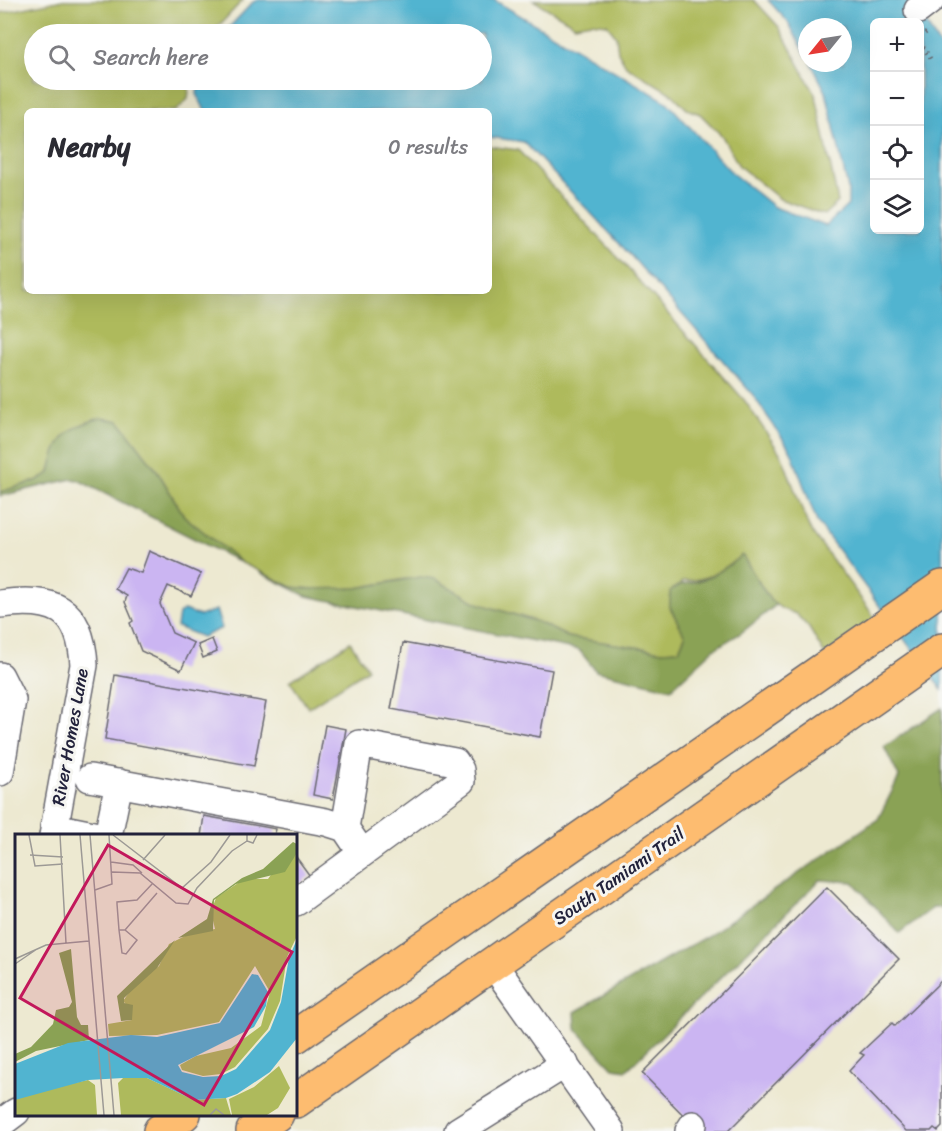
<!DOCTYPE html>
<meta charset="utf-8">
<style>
body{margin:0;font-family:Sriracha,sans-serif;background:#f7f7f7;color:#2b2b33}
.controls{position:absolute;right:18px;top:18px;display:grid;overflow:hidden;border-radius:9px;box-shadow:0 6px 24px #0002}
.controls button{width:54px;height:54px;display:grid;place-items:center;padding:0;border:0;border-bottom:2px solid #e1e1e2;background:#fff;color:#2b2b33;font:30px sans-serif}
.compass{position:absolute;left:798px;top:18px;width:54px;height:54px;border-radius:50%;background:#fff;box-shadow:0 6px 24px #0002;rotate:240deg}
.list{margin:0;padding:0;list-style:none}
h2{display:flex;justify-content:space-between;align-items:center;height:78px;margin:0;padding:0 24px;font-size:26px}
h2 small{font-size:20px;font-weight:400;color:#7c7c81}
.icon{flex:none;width:33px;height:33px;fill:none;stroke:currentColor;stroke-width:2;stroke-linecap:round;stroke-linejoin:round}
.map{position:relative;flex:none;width:942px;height:1131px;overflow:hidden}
.search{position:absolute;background:#fff;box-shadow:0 6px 24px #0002;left:24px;top:24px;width:468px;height:66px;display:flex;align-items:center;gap:15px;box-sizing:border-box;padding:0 21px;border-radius:33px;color:#7c7c81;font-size:22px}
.panel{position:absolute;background:#fff;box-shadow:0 6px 24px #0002;left:24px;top:108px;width:468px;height:186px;border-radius:9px}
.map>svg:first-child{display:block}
.green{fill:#aeba5c;stroke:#686e4c;stroke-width:1.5}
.forest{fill:#8aa254;stroke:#566248;stroke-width:1.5}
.water{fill:#51b4d0;stroke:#3a6b86;stroke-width:1.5;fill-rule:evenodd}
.building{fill:#cbb5f2}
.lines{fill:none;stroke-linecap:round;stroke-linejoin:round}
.minor-casing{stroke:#696870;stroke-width:30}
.major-casing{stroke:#696870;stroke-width:36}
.path{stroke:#696870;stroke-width:4;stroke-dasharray:1.5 4.5;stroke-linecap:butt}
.minor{stroke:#fff;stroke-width:27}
.major{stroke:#fdbc70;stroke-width:33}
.labels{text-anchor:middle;stroke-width:6;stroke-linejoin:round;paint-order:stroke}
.street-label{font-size:18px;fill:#22223b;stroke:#f6f6f2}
.inset-road{fill:none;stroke:#9c9995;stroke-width:1.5}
.view{fill:#c2185b;fill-opacity:0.15;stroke:#c2185b;stroke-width:3}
.inset-edge{fill:none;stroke:#22223b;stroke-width:3}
</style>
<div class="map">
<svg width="942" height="1131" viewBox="0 0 942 1131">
<rect width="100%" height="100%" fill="#f6f6f2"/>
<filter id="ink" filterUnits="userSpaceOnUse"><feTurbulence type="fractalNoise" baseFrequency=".0167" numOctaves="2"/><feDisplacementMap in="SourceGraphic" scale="12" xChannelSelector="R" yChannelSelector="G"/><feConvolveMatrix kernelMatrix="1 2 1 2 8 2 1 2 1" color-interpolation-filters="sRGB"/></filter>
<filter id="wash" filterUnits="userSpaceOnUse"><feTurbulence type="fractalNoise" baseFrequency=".008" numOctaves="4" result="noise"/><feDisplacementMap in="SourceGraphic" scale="24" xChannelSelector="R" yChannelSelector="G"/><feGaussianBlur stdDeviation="1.35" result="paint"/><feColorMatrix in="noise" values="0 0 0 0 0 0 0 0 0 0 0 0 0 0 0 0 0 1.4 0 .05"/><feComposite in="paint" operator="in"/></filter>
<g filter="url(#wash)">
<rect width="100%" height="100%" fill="#ede9d1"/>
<path class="green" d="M 63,0 L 243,0 L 211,34 L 34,34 L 34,80 L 190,80 L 188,99 L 176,111 L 27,111 L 27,291 L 489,291 L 489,146 L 518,150 L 624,264 L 745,401 L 782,456 L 809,528 L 876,619 L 825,655 L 809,628 L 796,614 L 782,609 L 770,600 L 742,555 C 723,570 707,581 683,581 L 670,607 L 685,636 L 679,650 L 662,651 L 568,637 L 538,622 L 477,603 L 435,579 L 405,579 L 357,588 L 326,590 L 292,587 L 242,563 L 184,516 L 158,472 L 119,421 C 81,414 56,435 50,473 L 36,481 L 0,492 L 0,13 Z
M 533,0 L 753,0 L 756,2 L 779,27 L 816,96 L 838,202 L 824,215 L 780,199 L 739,166 L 722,136 L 700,114 L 687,109 L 672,94 L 626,66 L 618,52 L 616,36 L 607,24 L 591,22 L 575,25 Z
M 350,642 L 368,669 L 308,708 L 290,681 Z"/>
<path class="forest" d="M 101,418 L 119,421 L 158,472 L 184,516 L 242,563 L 78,480 L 72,479 L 0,496 L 0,492 L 36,481 L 50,473 C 56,439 67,427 101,418 Z
M 742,555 L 770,600 L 776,605 L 741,633 L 714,649 L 671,689 L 596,671 L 579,650 L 306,596 L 259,572 L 292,587 L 307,589 L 357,588 L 420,577 L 435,579 L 477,603 L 538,622 L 568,637 L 662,651 L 679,650 L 685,636 L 670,607 L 670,591 C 684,581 686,585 701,580 C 716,576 730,565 742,555 Z
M 942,708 L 942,908 L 933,908 L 899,933 L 853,882 L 820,880 L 627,1070 L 613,1068 L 576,1029 L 575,1012 L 707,936 L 878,819 L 899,777 L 884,747 Z"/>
<path class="water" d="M 259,0 L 494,0 L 667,102 L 733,174 L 774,207 L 826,226 L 848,205 L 848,189 L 826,92 L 811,63 L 843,63 L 843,27 L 807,27 L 807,56 L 787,21 L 768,0 L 912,0 L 942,50 L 942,690 L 817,522 L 791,451 L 753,395 L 632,257 L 524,142 L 489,137 L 489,111 L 205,111 L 197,94 L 199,80 L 482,80 L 482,34 L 223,34 L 253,2 ZM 874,22 L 920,22 L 920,230 L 874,230 Z
M 184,610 L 200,616 L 216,610 L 222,628 L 202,637 L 177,627 L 179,614 Z"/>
<g id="blocks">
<path class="building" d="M 149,551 L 201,574 L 191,596 L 168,586 L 160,604 L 172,633 L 194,643 L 181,670 L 141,651 L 130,623 L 133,621 L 125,602 L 127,596 L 115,589 L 126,568 L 141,573 Z
M 212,639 L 217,652 L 203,658 L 198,645 Z
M 403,643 L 552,670 L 540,737 L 391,709 Z
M 115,675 L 266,702 L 254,766 L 105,739 Z
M 325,725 L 346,729 L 333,799 L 313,795 Z
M 204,816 L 276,829 L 274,836 L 201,836 Z
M 296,857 L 310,876 L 296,886 Z
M 827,887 L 899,959 L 728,1131 L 699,1131 L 642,1073 Z
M 942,980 L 942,1127 L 938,1131 L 934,1128 L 931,1131 L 906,1131 L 849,1071 L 864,1055 L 860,1053 L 892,1023 L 895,1026 Z"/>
</g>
</g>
<g filter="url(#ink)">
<use href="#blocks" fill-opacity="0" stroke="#696870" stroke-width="1.5"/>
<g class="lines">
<defs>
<path id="minor" d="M 918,10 L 931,0
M 0,604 C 53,597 81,607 84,665 L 53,836
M 0,676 L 12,700 L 0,772
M 90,778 L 326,822 L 345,828
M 54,827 L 98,836
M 108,836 L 119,783
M 296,902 L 461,781 L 460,770 L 455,762 L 359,744 L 345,828 L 362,853
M 493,964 L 611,1131
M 0,1124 L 16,1112
M 458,1131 L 565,1064
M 689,1131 L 693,1125"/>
<path id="major" d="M 296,1036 L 942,587
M 296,1101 L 942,650
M 160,1131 L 184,1114
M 253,1131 L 277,1114"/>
</defs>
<use href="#minor" class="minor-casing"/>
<use href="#major" class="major-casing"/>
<path class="path" d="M 920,37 L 927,32
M 920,42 L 932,61"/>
<use href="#minor" class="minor"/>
<use href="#major" class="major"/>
</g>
</g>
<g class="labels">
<g class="street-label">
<text transform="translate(70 737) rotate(-80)" y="6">River Homes Lane</text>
<text transform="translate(619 876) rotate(-35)" y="6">South Tamiami Trail</text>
</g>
</g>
<g transform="translate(15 834)">
<rect width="282" height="282" fill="#ede9d1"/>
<path d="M 282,19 L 282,102 L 272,123 L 265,167 L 253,195 L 220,233 L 206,240 L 188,242 L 167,236 L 165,231 L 181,222 L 216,214 L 246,192 L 255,158 L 240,132 L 204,188 L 142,201 L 94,202 L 93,190 L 117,186 L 117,177 L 108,167 L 120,150 L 144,132 L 154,110 L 176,99 L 200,95 L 196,78 L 201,64 L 229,45 L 253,45 L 258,38 L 267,38 ZM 264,232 L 275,254 L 263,274 L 252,281 L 217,281 L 214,265 L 239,253 ZM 108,244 L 132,244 L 179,266 L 211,264 L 216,281 L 106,281 L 103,249 ZM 73,246 L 80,251 L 82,281 L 0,281 L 0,266 L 10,260 Z" fill="#aeba5c"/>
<path d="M 278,8 L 282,10 L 282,19 L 270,38 L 221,50 L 199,66 L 198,97 L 163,104 L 192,85 L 198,65 L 227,44 L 248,35 ZM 160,106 L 142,134 L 109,164 L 109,169 L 118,171 L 117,186 L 106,187 L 102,162 ZM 56,115 L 62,183 L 66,191 L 73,191 L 74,206 L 21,217 L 0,228 L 0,220 L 16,213 L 38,190 L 41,176 L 54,173 L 57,168 L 44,119 Z" fill="#8aa254"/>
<path d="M 282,105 L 282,204 L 255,238 L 222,260 L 211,264 L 179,266 L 132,244 L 108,244 L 73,246 L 0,266 L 0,230 L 53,209 L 116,201 L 142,203 L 205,189 L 237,140 L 243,141 L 253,158 L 251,172 L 239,193 L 163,231 L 167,238 L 188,243 L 206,242 L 221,235 L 255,196 L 266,168 L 274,124 Z" fill="#51b4d0"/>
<path class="inset-road" d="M 14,1 L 20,32 L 48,30M 45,1 L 51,109M 65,1 L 89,281M 75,1 L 99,281M 98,1 L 167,54 L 196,28 L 215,1M 232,1 L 232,7 L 238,9 L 242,1M 15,21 L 48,23M 128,26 L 150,1M 96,28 L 118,31 L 127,39M 97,38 L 125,39 L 161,69 L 173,70 L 182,54 L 217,17 L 232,7M 80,56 L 97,50 L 94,1M 104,96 L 110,96 L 122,106 L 111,120 L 107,119 L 104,96 L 102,70 L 102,68 L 122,66 L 138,49M 110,96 L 142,59M 0,125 L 31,111 L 74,107M 0,130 L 22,115M 195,281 L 201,275 L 209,281"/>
<path class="view" d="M 93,11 L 277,118 L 189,271 L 5,164 Z"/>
<rect width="282" height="282" class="inset-edge"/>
</g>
</svg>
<div class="controls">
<button>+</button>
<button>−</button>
<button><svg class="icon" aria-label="locate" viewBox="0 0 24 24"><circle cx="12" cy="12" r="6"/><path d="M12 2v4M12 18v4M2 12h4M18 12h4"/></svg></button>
<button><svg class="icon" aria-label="layers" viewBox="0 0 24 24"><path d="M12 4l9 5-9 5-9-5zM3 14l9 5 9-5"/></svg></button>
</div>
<svg class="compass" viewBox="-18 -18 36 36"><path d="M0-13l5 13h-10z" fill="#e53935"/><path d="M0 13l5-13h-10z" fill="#7c7c81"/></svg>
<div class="search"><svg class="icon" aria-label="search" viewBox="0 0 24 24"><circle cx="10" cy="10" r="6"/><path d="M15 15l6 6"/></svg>Search here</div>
<section class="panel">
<h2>Nearby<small>0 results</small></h2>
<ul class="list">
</ul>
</section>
</div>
